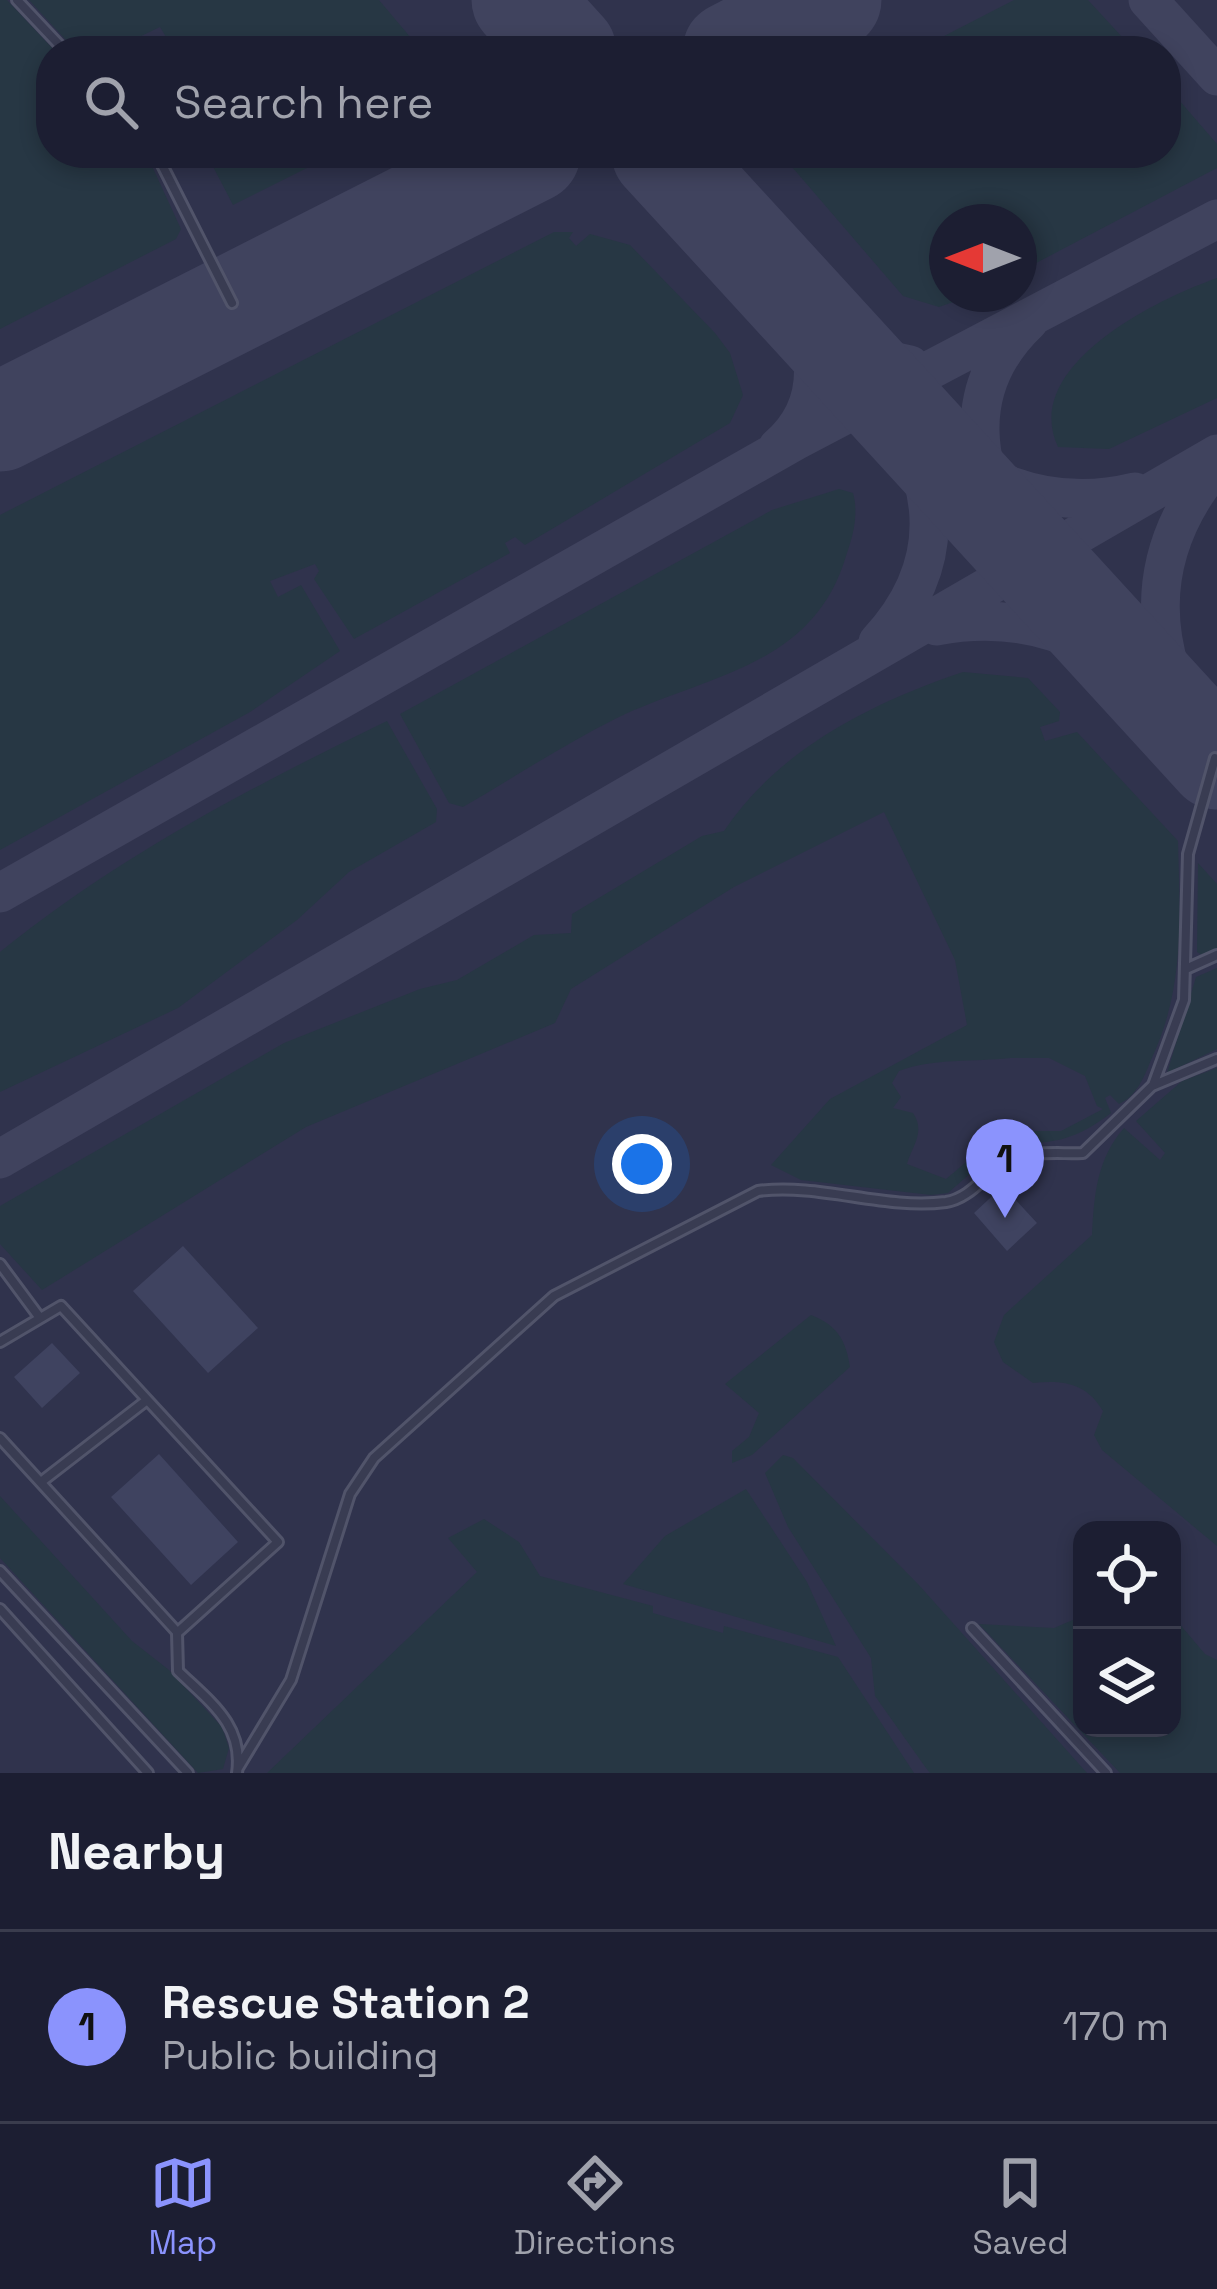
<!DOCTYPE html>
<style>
body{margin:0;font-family:"Space Grotesk",sans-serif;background:#25273a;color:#f1f3f6}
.controls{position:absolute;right:36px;bottom:36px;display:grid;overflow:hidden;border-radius:24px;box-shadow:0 6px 18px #0003}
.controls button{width:108px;height:108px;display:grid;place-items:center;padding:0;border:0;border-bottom:3px solid #3a3c4d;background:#1c1e32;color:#f1f3f6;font:60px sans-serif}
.compass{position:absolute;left:929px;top:204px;width:108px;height:108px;border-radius:50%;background:#1c1e32;box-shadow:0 6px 18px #0003;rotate:270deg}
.you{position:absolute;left:642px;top:1164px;width:42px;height:42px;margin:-30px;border:9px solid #fff;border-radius:50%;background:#1a73e8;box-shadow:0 0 0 18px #1a73e833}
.badge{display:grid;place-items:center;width:78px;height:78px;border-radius:50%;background:#8b93fd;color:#111;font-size:39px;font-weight:700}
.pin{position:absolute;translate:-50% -99px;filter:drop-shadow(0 3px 6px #0008)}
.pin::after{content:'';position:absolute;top:63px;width:42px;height:36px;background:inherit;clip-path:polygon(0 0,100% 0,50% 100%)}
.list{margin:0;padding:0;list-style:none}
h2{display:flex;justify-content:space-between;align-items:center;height:156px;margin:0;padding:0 48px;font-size:51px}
h2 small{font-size:39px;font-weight:400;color:#a0a2ac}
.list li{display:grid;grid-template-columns:78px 1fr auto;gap:36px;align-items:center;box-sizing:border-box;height:192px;padding:0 48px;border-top:3px solid #3a3c4d}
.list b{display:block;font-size:45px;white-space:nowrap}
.list p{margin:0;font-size:39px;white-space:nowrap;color:#a0a2ac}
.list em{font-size:39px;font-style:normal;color:#a0a2ac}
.icon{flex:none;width:66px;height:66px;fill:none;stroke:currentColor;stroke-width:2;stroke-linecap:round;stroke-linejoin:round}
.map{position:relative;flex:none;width:1217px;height:1773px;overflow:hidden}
.search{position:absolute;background:#1c1e32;box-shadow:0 6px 18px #0003;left:36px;right:36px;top:36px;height:132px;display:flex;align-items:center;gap:30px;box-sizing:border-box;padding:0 42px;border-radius:48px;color:#a0a2ac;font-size:45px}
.sheet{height:348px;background:#1c1e32}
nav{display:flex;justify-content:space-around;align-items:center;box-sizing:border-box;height:168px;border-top:3px solid #3a3c4d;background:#1c1e32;font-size:33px;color:#a0a2ac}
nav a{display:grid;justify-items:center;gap:6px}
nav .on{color:#8b93fd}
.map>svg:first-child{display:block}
.airport{fill:#30334d;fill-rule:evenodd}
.green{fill:#273744;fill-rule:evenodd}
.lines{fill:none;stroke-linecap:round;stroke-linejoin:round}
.taxiway{stroke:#40435e;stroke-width:39}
.runway{stroke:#40435e;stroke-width:99}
.building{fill:#3f4360}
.lane-casing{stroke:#51546a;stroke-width:14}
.lane{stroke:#393c52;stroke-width:8}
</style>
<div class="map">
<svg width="1217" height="1773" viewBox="0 0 1217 1773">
<rect width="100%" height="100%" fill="#252843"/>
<path class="airport" d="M 0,0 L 1217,0 L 1217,1773 L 0,1773 ZM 51,51 L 1166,51 L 1166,153 L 51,153 ZM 947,222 L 1019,222 L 1019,294 L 947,294 ZM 1082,1530 L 1172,1530 L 1172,1728 L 1082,1728 Z"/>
<path class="green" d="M 0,0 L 7,0 L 55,51 L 51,51 L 51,153 L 146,153 L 181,229 L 176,239 L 0,329 Z
M 29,0 L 379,0 L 422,51 L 138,51 L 166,37 L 160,27 L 110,51 L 76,51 Z
M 1014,0 L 1088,0 L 1135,51 L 915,51 Z
M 1166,85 L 1217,144 L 1217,168 L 1019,272 L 1019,222 L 947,222 L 947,294 L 976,294 L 939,307 L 903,296 L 780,153 L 1166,153 Z
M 206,153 L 337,153 L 233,205 Z
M 554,232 L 573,232 L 569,238 L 576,246 L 590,234 L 630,245 L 715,333 L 730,353 L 743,395 L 730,423 L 525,545 L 515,537 L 505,543 L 510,553 L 354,639 L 314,579 L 319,571 L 315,564 L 270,581 L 278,597 L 301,585 L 340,651 L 250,712 L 0,850 L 0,515 Z
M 1217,278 L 1217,398 L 1109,449 L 1058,447 C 1020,366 1157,299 1217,278 Z
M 839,489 L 853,493 C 859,514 853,536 846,556 C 813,668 705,675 615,719 C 563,745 513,778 463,807 L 449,803 L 400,714 L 772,510 Z
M 963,672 L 1028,678 L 1060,712 L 1059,721 L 1040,727 L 1045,741 L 1077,732 L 1178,841 C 1180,919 1185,988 1151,1060 C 1144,1077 1137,1096 1119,1104 L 1110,1095 L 1105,1098 L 1111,1113 C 1074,1142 1049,1144 1004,1144 L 948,1193 L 931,1195 L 801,1180 L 771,1165 L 830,1099 L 967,1025 L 955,960 L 884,812 L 734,887 L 571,989 L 555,1023 L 306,1127 L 42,1290 L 0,1244 L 0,1206 L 284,1043 L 420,989 L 457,980 L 534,935 L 571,933 L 572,914 L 702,836 L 724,831 C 779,749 871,703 963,672 ZM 1010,1058 L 1049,1058 L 1085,1076 L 1097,1106 L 1103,1109 L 1061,1131 L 1003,1131 L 946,1179 L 907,1164 C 912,1146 926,1132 913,1113 L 893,1108 L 901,1097 L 892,1083 L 899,1071 C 934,1058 974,1062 1010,1058 Z
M 387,721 L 437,809 L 436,822 L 349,872 L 297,920 L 178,1008 L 0,1092 L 0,952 C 119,856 251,787 387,721 Z
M 1198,863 L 1217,884 L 1217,948 L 1202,955 L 1197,952 Z
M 1217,968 L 1217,1049 L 1167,1073 L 1196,977 Z
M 1217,1068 L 1217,1546 L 1102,1450 L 1094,1435 L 1103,1411 C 1086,1383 1064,1380 1033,1383 L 1003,1362 L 994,1342 L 1004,1315 L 1092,1235 C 1094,1194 1097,1159 1124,1128 L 1160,1160 L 1165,1153 L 1136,1121 L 1182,1081 Z
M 811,1315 C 837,1325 846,1340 850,1367 L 752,1455 L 732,1463 L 732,1451 L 749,1437 L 759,1413 L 725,1384 Z
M 783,1455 L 793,1458 L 918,1584 L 1087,1773 L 930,1773 L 926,1768 L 875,1696 L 871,1658 L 788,1527 L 765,1473 Z
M 746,1489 L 807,1582 L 836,1646 L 623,1584 L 665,1536 Z
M 0,1496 L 132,1641 L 169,1670 L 222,1727 L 229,1748 L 223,1769 L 198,1773 L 0,1558 Z
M 484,1519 L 519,1542 L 540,1576 L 653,1606 L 653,1613 L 723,1633 L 724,1626 L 838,1657 L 914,1773 L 267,1773 L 477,1572 L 448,1538 Z
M 1172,1615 L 1205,1654 L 1217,1660 L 1217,1773 L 1120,1773 L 979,1624 L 1054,1628 L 1082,1616 L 1082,1728 L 1172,1728 Z"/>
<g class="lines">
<path class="taxiway" d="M 1148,0 L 1217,76
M 806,312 L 860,354 L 910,365
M 867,378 C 935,463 959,554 878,642
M 906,419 C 973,479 1044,514 1135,492
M 778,447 C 828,404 820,340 786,290
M 1021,545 C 972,473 958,388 1029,321
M 936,626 C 1022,610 1090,635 1155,693
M 1215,758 C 1147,661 1137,559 1217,464
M 0,893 L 795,441 L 1217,219
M 0,1159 L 1217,454"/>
<path class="runway" d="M 521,0 L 567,51
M 732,51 L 832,0
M 661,153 L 1217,760
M 0,422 L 531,153"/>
</g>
<path class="building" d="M 1003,1186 L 1037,1223 L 1007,1251 L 974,1213 Z
M 183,1246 L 258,1328 L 208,1373 L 133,1291 Z
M 52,1343 L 80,1373 L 42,1408 L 14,1377 Z
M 159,1454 L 238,1542 L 191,1585 L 111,1497 Z"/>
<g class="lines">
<defs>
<path id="lane" d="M 17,0 L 65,51
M 156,153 L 232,303
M 1188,968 L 1217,955
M 1153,1085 L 1184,1000 L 1188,854 L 1215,758
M 0,1264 L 40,1318
M 0,1342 L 61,1306 L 278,1542 L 177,1633 L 178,1671 C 210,1702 244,1725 237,1773
M 0,1438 L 177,1632
M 41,1482 L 147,1400
M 0,1571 L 188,1773
M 0,1609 L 148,1773
M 972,1628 L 1106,1773
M 238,1768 L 291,1680 L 350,1494 L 374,1458 L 554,1296 L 758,1191 C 821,1183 884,1210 946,1202 C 972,1198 986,1172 1008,1161 C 1030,1150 1058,1154 1083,1153 L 1152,1086 L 1217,1059"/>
</defs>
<use href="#lane" class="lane-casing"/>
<use href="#lane" class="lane"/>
</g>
</svg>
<div class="controls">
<button><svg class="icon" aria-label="locate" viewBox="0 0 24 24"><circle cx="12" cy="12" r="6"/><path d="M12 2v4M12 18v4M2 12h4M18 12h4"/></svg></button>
<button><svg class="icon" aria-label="layers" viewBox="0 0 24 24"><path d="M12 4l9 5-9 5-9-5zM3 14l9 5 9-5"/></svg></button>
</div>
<svg class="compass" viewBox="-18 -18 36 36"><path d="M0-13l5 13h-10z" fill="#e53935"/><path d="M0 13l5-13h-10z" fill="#a0a2ac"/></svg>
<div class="you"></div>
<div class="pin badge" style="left:1005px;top:1218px">1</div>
<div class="search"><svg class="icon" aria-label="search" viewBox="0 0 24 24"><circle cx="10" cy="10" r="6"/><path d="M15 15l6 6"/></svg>Search here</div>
</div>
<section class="sheet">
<h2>Nearby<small></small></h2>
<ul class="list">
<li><span class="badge">1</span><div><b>Rescue Station 2</b><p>Public building</p></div><em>170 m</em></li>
</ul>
</section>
<nav>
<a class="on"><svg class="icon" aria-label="map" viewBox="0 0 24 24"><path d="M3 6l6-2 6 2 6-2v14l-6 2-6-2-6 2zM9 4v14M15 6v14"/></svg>Map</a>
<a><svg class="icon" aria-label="directions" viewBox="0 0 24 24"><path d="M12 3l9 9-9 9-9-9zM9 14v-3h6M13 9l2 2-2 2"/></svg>Directions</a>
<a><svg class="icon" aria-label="saved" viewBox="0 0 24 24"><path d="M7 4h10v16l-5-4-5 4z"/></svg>Saved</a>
</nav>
